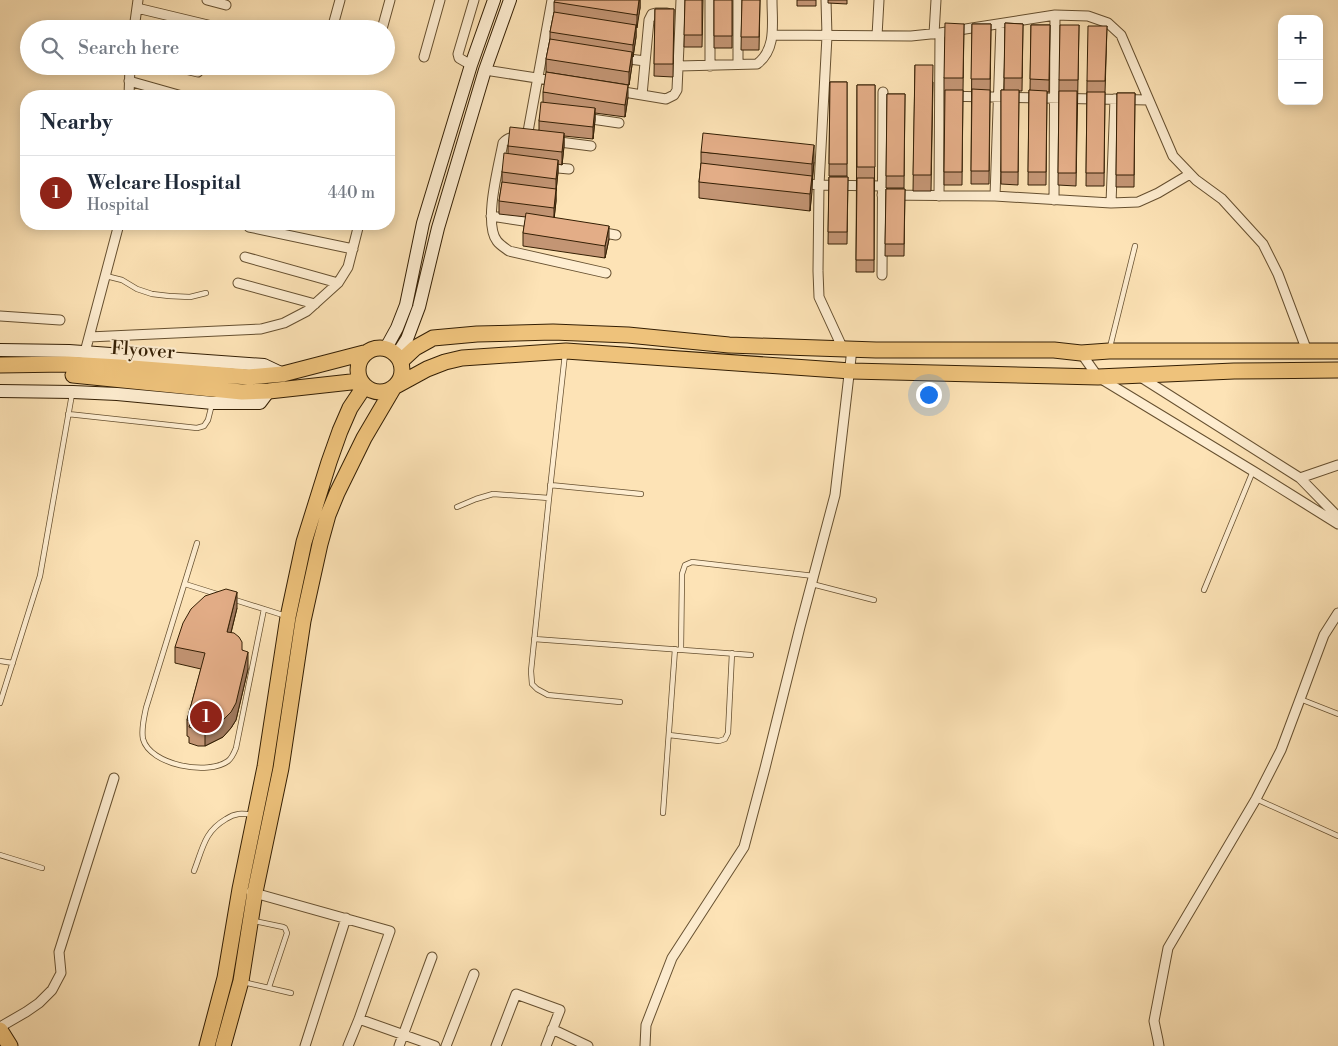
<!DOCTYPE html>
<meta charset="utf-8">
<style>
body{margin:0;font-family:"Libre Bodoni",serif;background:#f2f2f3;color:#1f2937}
.controls{position:absolute;right:15px;top:15px;display:grid;overflow:hidden;border-radius:10px;box-shadow:0 2px 12px #0003}
.controls button{width:45px;height:45px;display:grid;place-items:center;padding:0;border:0;border-bottom:1px solid #e0e1e3;background:#fff;color:#1f2937;font:25px sans-serif}
.you{position:absolute;left:928px;top:394px;width:18px;height:18px;margin:-12px;border:4px solid #fff;border-radius:50%;background:#1a73e8;box-shadow:0 0 0 8px #1a73e833}
.badge{display:grid;place-items:center;width:32px;height:32px;border-radius:50%;background:#8f2418;color:#fff;font-size:16px;font-weight:700}
.pin{position:absolute;translate:-50% -50%;border:2px solid #fff;box-shadow:0 1px 5px #0006}
.list{margin:0;padding:0;list-style:none}
h2{display:flex;justify-content:space-between;align-items:center;height:65px;margin:0;padding:0 20px;font-size:21px}
h2 small{font-size:16px;font-weight:400;color:#747a83}
.list li{display:grid;grid-template-columns:32px 1fr auto;gap:15px;align-items:center;box-sizing:border-box;height:75px;padding:0 20px;border-top:1px solid #e0e1e3}
.list b{display:block;font-size:19px;white-space:nowrap}
.list p{margin:0;font-size:16px;white-space:nowrap;color:#747a83}
.list em{font-size:16px;font-style:normal;color:#747a83}
.icon{flex:none;width:28px;height:28px;fill:none;stroke:currentColor;stroke-width:2;stroke-linecap:round;stroke-linejoin:round}
.map{position:relative;flex:none;width:1338px;height:1046px;overflow:hidden}
.search{position:absolute;background:#fff;box-shadow:0 2px 12px #0003;left:20px;top:20px;width:375px;height:55px;display:flex;align-items:center;gap:12px;box-sizing:border-box;padding:0 18px;border-radius:28px;color:#747a83;font-size:19px}
.panel{position:absolute;background:#fff;box-shadow:0 2px 12px #0003;left:20px;top:90px;width:375px;height:140px;border-radius:20px}
.map>svg:first-child{display:block}
.lines{fill:none;stroke-linecap:round;stroke-linejoin:round}
.lane-casing{stroke:#665030;stroke-width:6}
.street-casing{stroke:#665030;stroke-width:11}
.secondary-casing{stroke:#341f04;stroke-width:14}
.primary-casing{stroke:#341f04;stroke-width:17}
.lane{stroke:#feedd0;stroke-width:4.5}
.street{stroke:#feedd0;stroke-width:9}
.secondary{stroke:#feedd0;stroke-width:12}
.primary{stroke:#eec27b;stroke-width:15}
.wall{fill:#c39574;stroke:#341f04}
.shaded-wall{fill:#9f795e;stroke:#341f04}
.building{fill:#e3ad87;stroke:#341f04}
.labels{text-anchor:middle;stroke-width:4;stroke-linejoin:round;paint-order:stroke}
.street-label{font-size:19px;fill:#341f04;stroke:#feedd0}
</style>
<div class="map">
<svg width="1338" height="1046" viewBox="0 0 1338 1046">
<rect width="100%" height="100%" fill="#fde3b6"/>
<filter id="stains"><feTurbulence type="fractalNoise" baseFrequency=".004" numOctaves="4"/><feColorMatrix values="0 0 0 0 .2 0 0 0 0 .09 0 0 0 0 .02 0 0 0 .5 -.17"/></filter>
<radialGradient id="worn" r=".72"><stop offset=".6" stop-color="#630" stop-opacity="0"/><stop offset="1" stop-color="#630" stop-opacity=".3"/></radialGradient>
<g class="lines">
<defs>
<path id="lane" d="M 106,276 L 122,280 L 137,289 L 152,294 L 169,296 L 190,297 L 206,293
M 1110,347 L 1135,246
M 565,354 L 549,498 L 531,671 L 532,684 L 537,689 L 548,695 L 620,702
M 68,414 L 197,428 L 204,426 L 208,420 L 212,404
M 550,485 L 641,494
M 457,507 L 476,499 L 493,494 L 549,498
M 197,543 L 146,708 C 144,718 141,729 143,739 C 150,765 208,776 228,761 C 232,758 234,753 236,748 L 264,609
M 185,584 L 220,595
M 812,584 L 874,600
M 1204,590 L 1253,471
M 232,599 L 286,616
M 534,639 L 751,655
M 681,649 L 682,574 L 685,565 L 692,562 L 814,576
M 0,661 L 13,663
M 1300,699 L 1338,714
M 0,703 L 40,576 L 72,394
M 669,735 L 719,741 L 725,739 L 728,733 L 732,653
M 1256,799 L 1338,836
M 663,813 L 675,649
M 0,855 L 42,868
M 194,871 C 203,848 204,832 226,819 C 235,813 242,813 252,815
M 254,921 L 283,927 L 285,928 L 287,933 L 269,987
M 243,982 L 291,993"/>
<path id="street" d="M 207,0 L 226,5
M 826,0 L 827,36 L 819,185 L 818,271 L 819,297 L 843,349
M 137,8 L 212,26
M 134,29 L 138,0
M 332,29 L 340,0
M 382,29 L 390,0
M 934,34 L 936,0
M 772,35 L 911,36 L 940,33 L 1055,15 L 1088,16 L 1108,23 L 1121,35 L 1173,156 L 1196,180 L 1222,199 L 1263,244 L 1278,274 L 1307,351
M 877,36 L 879,0
M 424,57 L 440,0
M 621,58 L 645,61
M 738,64 L 738,0
M 471,65 L 459,58 L 458,54 L 474,0
M 172,66 L 198,72
M 679,66 L 757,64 C 777,49 772,23 772,0
M 710,66 L 710,0
M 485,70 L 556,81
M 129,81 L 182,96
M 618,91 L 666,99 L 674,95 L 677,90 L 681,0
M 642,95 L 649,20 L 652,14 L 656,13 L 667,13
M 129,96 L 130,66
M 940,96 L 1149,100
M 585,118 L 619,123
M 520,137 C 513,137 508,137 503,143 C 499,165 483,223 497,241 C 500,245 505,248 509,251 L 606,273
M 527,137 L 552,0
M 552,141 L 591,146
M 547,167 L 569,169
M 800,183 L 819,185 L 883,186
M 882,195 L 995,196 L 1111,203 L 1138,202 L 1158,193 L 1190,174
M 939,196 L 940,33
M 995,196 L 1001,24
M 1054,200 L 1055,15
M 1111,203 L 1115,99
M 491,216 L 537,223
M 249,227 L 353,249
M 599,232 L 616,235
M 245,257 L 338,283
M 882,275 L 883,92
M 238,283 L 315,304
M 0,316 L 60,320
M 89,337 L 261,329 L 284,323 L 307,311 L 338,283 L 348,267 L 359,224
M 85,352 L 119,224
M 1081,353 L 1098,377 L 1253,471 L 1306,504 L 1338,524
M 1139,376 L 1300,478 L 1338,517
M 1300,478 L 1338,465
M 251,892 L 390,931 L 359,1019 L 348,1046
M 359,1019 L 435,1046
M 0,1027 L 26,1012 L 39,1003 L 52,990 L 61,973 L 59,952 L 114,778
M 552,1029 L 588,1046
M 305,1046 L 346,918
M 399,1046 L 432,957
M 446,1046 L 474,974
M 496,1046 L 516,994 L 560,1010 L 546,1046
M 645,1046 L 646,1025 L 672,958 L 744,847 L 765,768 L 800,627 L 835,495 L 852,349
M 1159,1046 L 1158,1040 L 1154,1021 L 1168,948 L 1256,799 L 1281,750 L 1324,635 L 1338,613"/>
<path id="secondary" d="M 386,348 L 397,328 L 406,305 L 423,223 L 471,65 L 494,0
M 0,350 L 69,351 L 264,365 L 283,374
M 397,355 L 407,339 L 419,307 L 438,228 L 485,70 L 510,0
M 0,391 L 73,392 L 117,394 L 213,403 L 260,403 L 269,391"/>
<path id="primary" d="M358 370a22 22 0 1 1 44 0a22 22 0 1 1-44 0Z
M 401,361 L 415,348 L 433,338 L 477,334 L 553,332 L 628,335 L 729,345 L 876,350 L 1054,350 L 1081,353 L 1109,351 L 1338,351
M 0,365 L 67,364 L 119,367 L 248,377 L 283,374 L 364,353
M 73,375 L 242,392 L 269,391 L 360,381
M 0,1030 L 10,1046
M 207,1046 L 225,978 L 240,889 L 265,767 L 288,617 L 304,542 L 329,462 L 340,431 L 350,408 L 364,387
M 223,1046 L 241,981 L 255,892 L 281,768 L 303,621 L 320,544 L 328,515 L 337,493 L 364,438 L 394,387 L 427,369 L 445,362 L 462,358 L 566,351 L 851,371 L 1098,377 L 1234,371 L 1338,370"/>
</defs>
<use href="#lane" class="lane-casing"/>
<use href="#street" class="street-casing"/>
<use href="#secondary" class="secondary-casing"/>
<use href="#primary" class="primary-casing"/>
<use href="#lane" class="lane"/>
<use href="#street" class="street"/>
<use href="#secondary" class="secondary"/>
<use href="#primary" class="primary"/>
</g>
<path class="wall" d="M 640,0 L 640,8 L 636,28 L 636,37 L 633,57 L 632,57 L 632,65 L 629,85 L 546,72 L 546,59 L 550,40 L 550,32 L 554,12 L 554,2 Z
M 685,0 L 703,0 L 702,47 L 684,47 Z
M 714,0 L 732,0 L 732,48 L 714,48 Z
M 742,0 L 760,0 L 759,50 L 741,50 Z
M 797,0 L 816,0 L 816,6 L 797,6 Z
M 828,0 L 847,0 L 847,4 L 828,3 Z
M 655,9 L 674,9 L 673,77 L 654,76 Z
M 1005,23 L 1023,24 L 1022,91 L 1019,91 L 1018,185 L 1001,184 L 1001,90 L 1004,90 Z
M 964,24 L 963,91 L 962,185 L 944,185 L 944,78 Z
M 972,24 L 991,24 L 989,184 L 971,184 Z
M 1031,25 L 1050,25 L 1049,92 L 1047,92 L 1046,185 L 1028,185 L 1029,90 L 1030,90 Z
M 1079,25 L 1076,186 L 1058,185 L 1059,80 Z
M 1107,26 L 1105,93 L 1104,186 L 1086,186 L 1087,81 Z
M 915,65 L 933,82 L 931,191 L 913,191 Z
M 830,82 L 847,82 L 847,176 L 829,176 Z
M 857,85 L 875,85 L 874,272 L 856,272 Z
M 543,92 L 628,97 L 625,117 L 595,113 L 595,120 L 593,139 L 564,136 L 564,146 L 562,165 L 558,164 L 558,172 L 556,191 L 556,201 L 554,218 L 609,239 L 605,258 L 523,246 L 523,233 L 526,217 L 499,214 L 499,201 L 502,183 L 502,172 L 508,154 L 508,146 L 539,130 L 539,121 L 543,102 Z
M 1117,93 L 1135,93 L 1134,187 L 1116,187 Z
M 887,94 L 905,94 L 904,188 L 886,188 Z
M 701,152 L 814,162 L 810,211 L 699,198 L 699,182 L 701,163 Z
M 829,177 L 848,177 L 847,244 L 828,244 Z
M 886,189 L 905,189 L 904,256 L 885,256 Z
M 237,608 L 231,633 L 242,650 L 248,669 L 236,720 L 231,728 L 223,737 L 205,746 L 198,746 L 189,743 L 189,737 L 187,736 L 187,720 L 201,669 L 175,663 L 175,647 Z"/>
<path class="shaded-wall" d="M 639,0 L 640,0 L 640,8 L 637,28 L 637,15 Z
M 636,25 L 636,37 L 633,57 L 633,45 Z
M 632,52 L 632,65 L 629,85 L 629,72 Z
M 628,85 L 628,97 L 625,117 L 625,105 Z
M 595,108 L 595,120 L 593,139 L 593,127 Z
M 564,133 L 564,146 L 562,165 L 562,152 Z
M 814,145 L 814,162 L 812,180 L 812,164 Z
M 558,160 L 558,172 L 556,191 L 556,179 Z
M 812,176 L 812,192 L 810,211 L 810,194 Z
M 556,189 L 556,201 L 554,220 L 554,208 Z
M 609,226 L 609,239 L 605,258 L 605,246 Z
M 237,592 L 237,608 L 227,648 L 227,632 Z
M 248,652 L 248,669 L 236,720 L 231,728 L 223,737 L 205,746 L 205,730 Z"/>
<path class="building" d="M 555,0 L 639,0 L 637,15 L 554,2 Z
M 685,0 L 702,0 L 702,35 L 684,35 Z
M 714,0 L 732,0 L 732,36 L 714,36 Z
M 742,0 L 760,0 L 759,37 L 741,37 Z
M 655,9 L 674,9 L 673,64 L 654,64 Z
M 554,12 L 636,25 L 633,45 L 550,32 Z
M 945,23 L 964,24 L 963,78 L 944,78 Z
M 1005,23 L 1023,24 L 1022,78 L 1004,78 Z
M 972,24 L 991,24 L 990,79 L 971,79 Z
M 1031,25 L 1050,25 L 1049,80 L 1030,79 Z
M 1060,25 L 1079,25 L 1078,80 L 1059,80 Z
M 1088,26 L 1107,26 L 1105,81 L 1087,81 Z
M 550,39 L 632,52 L 629,72 L 546,59 Z
M 915,65 L 933,65 L 931,175 L 913,175 Z
M 546,72 L 628,85 L 625,105 L 543,92 Z
M 830,82 L 847,82 L 847,164 L 829,164 Z
M 857,85 L 875,85 L 875,167 L 857,167 Z
M 972,89 L 990,90 L 989,171 L 971,171 Z
M 945,90 L 963,90 L 962,172 L 944,172 Z
M 1001,90 L 1019,90 L 1018,172 L 1001,172 Z
M 1029,90 L 1047,91 L 1046,172 L 1028,172 Z
M 1059,91 L 1077,91 L 1076,173 L 1058,173 Z
M 1087,92 L 1105,92 L 1104,173 L 1086,173 Z
M 1117,93 L 1135,93 L 1134,175 L 1116,175 Z
M 887,94 L 905,94 L 904,176 L 886,176 Z
M 541,102 L 595,108 L 593,127 L 539,121 Z
M 510,127 L 564,133 L 562,152 L 508,146 Z
M 703,133 L 814,145 L 812,164 L 701,152 Z
M 504,153 L 558,160 L 556,179 L 502,172 Z
M 701,163 L 812,176 L 810,194 L 699,182 Z
M 829,177 L 848,177 L 847,232 L 828,232 Z
M 857,178 L 874,178 L 874,260 L 856,260 Z
M 502,182 L 556,189 L 554,208 L 499,201 Z
M 886,189 L 905,189 L 904,244 L 885,244 Z
M 526,213 L 609,226 L 605,246 L 523,233 Z
M 226,589 L 237,592 L 227,632 L 234,633 L 239,637 L 242,642 L 242,650 L 248,652 L 236,703 L 231,712 L 223,720 L 205,730 L 198,730 L 189,727 L 191,721 L 187,720 L 205,653 L 175,647 L 183,623 L 191,609 L 205,596 Z"/>
<g class="labels">
<g class="street-label">
<text transform="translate(143 349) rotate(4)" y="7">Flyover</text>
</g>
</g>
<rect width="100%" height="100%" filter="url(#stains)"/>
<rect width="100%" height="100%" fill="url(#worn)"/>
</svg>
<div class="controls">
<button>+</button>
<button>−</button>
</div>
<div class="you"></div>
<div class="pin badge" style="left:206px;top:717px">1</div>
<div class="search"><svg class="icon" aria-label="search" viewBox="0 0 24 24"><circle cx="10" cy="10" r="6"/><path d="M15 15l6 6"/></svg>Search here</div>
<section class="panel">
<h2>Nearby<small></small></h2>
<ul class="list">
<li><span class="badge">1</span><div><b>Welcare Hospital</b><p>Hospital</p></div><em>440 m</em></li>
</ul>
</section>
</div>
